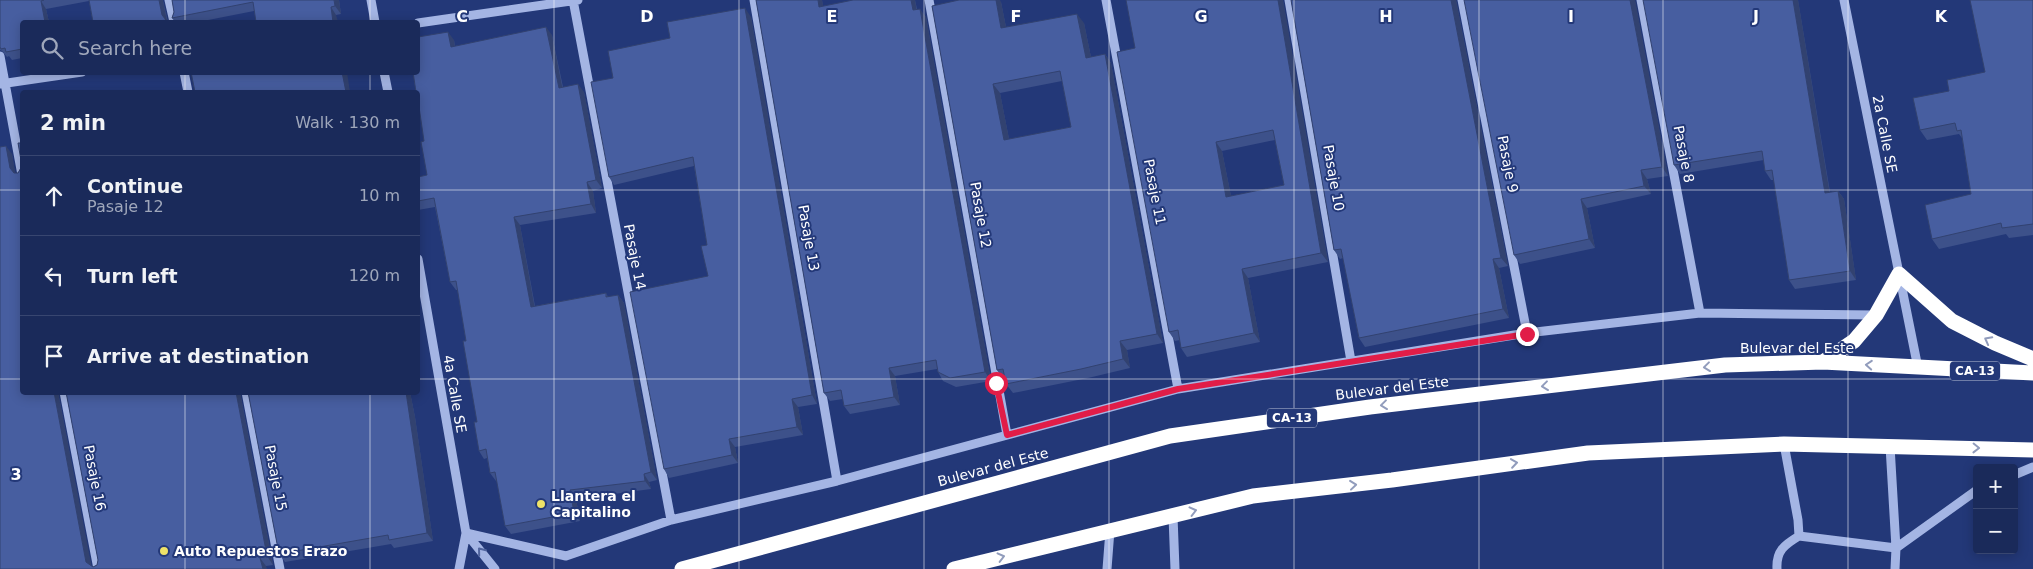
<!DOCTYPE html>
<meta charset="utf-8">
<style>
body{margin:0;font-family:"DejaVu Sans",sans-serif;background:#273663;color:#f1f3f6}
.controls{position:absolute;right:15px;bottom:15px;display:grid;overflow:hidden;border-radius:5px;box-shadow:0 2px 12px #0003}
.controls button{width:45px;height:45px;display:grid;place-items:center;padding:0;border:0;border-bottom:1px solid #384670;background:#1a2a5a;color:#f1f3f6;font:25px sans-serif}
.stop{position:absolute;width:15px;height:15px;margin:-11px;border:4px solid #e11d48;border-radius:50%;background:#fff}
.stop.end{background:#e11d48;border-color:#fff;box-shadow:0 1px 5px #0008}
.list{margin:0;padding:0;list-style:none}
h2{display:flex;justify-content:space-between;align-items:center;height:65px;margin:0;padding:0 20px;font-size:21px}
h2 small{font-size:16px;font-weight:400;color:#9fa7bb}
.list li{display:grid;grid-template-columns:32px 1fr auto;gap:15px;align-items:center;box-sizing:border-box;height:80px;padding:0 20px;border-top:1px solid #384670}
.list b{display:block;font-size:19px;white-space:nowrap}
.list p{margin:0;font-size:16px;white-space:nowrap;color:#9fa7bb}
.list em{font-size:16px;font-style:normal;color:#9fa7bb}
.icon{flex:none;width:28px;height:28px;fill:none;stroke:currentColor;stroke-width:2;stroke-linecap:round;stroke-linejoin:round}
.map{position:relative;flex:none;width:2033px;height:569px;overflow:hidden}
.search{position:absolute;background:#1a2a5a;box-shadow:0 2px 12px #0003;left:20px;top:20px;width:400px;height:55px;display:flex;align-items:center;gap:12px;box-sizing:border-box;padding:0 18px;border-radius:5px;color:#9fa7bb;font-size:19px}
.panel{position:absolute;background:#1a2a5a;box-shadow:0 2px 12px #0003;left:20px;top:90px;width:400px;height:305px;border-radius:5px}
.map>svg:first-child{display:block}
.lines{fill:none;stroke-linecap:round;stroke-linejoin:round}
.minor{stroke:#a4b5e4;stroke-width:9}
.highway{stroke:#fff;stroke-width:15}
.wall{fill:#3d518a;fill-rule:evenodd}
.shaded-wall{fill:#324270}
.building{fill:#475ea0;stroke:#324270;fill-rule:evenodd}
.oneway{stroke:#919cbc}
.oneway2{stroke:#50649e}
.route{stroke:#e11d48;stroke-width:6}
.grid{fill:none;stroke:#fff;stroke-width:1;stroke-opacity:0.55}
.poi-dot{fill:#eee268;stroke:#233878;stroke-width:2}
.labels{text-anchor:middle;stroke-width:4;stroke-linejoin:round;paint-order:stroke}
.shield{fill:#233878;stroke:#bdc3d6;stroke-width:1}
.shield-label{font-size:12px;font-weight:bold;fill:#fff}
.street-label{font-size:14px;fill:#fff;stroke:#233878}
.poi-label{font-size:14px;font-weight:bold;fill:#fff;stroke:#233878;text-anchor:start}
.grid-label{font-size:16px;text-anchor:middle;font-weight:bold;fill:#fff;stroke:#233878;stroke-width:4;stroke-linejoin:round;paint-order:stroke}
</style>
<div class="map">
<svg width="2033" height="569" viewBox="0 0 2033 569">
<rect width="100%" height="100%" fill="#233878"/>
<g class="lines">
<path class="minor" d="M 169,0 L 174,22
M 371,0 L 375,22
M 573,0 L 671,520
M 754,0 L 837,481
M 929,0 L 1007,435
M 1106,0 L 1178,389
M 1289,0 L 1351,361
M 1462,0 L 1527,333
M 1641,0 L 1700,313
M 1844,0 L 1918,368
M 418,23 L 578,0
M 0,56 L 22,175
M 184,72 L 188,92
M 384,72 L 388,92
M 0,84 L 82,72
M 418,259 L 466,533 L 459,569
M 64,392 L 98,569
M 246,392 L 280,569
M 2014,475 L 2033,467
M 1173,516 L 1175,569
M 466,533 L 566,556 L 671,520 L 837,481 L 1178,389 L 1527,333 L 1700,313 L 1876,315
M 466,533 L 495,569
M 1799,536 L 1896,548 L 1890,446
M 1107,569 L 1110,530
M 1777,569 C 1776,551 1784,545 1799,536 L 1798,520 L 1784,444
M 1895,569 L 1896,548 L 1977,490"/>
<path class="highway" d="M 1823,362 L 1854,341 L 1876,315 L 1899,274 L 1952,321 L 1995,343 L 2033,359
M 682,569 L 1170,436 L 1370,407 L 1725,365 L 1823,362 L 2033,373
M 954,569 L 1253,496 L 1392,480 L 1588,453 L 1784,444 L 2033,450"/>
</g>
<path class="wall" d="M 0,0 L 163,0 L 163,1 L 168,22 L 93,22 L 89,1 L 46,9 L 49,22 L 22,22 L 22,58 L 12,60 L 9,56 L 7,57 L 2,51 L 0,50 Z
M 172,0 L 339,0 L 341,14 L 336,15 L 254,11 L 198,22 L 175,22 L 172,18 L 174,12 Z
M 756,0 L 822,0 L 823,6 L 915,0 L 917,9 L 926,17 L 991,381 L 956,387 L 943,381 L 938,372 L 937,369 L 895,376 L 900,405 L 850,414 L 844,406 L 843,399 L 830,401 L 824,393 Z
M 1291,0 L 1456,0 L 1508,266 L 1499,268 L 1509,318 L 1365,347 L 1359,338 L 1343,258 L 1340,259 L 1334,250 Z
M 1798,0 L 1830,192 L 1838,191 L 1844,199 L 1856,280 L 1795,289 L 1789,280 L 1774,180 L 1771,180 L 1765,171 L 1764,160 L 1680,174 L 1674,165 Z
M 2033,0 L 2033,235 L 2009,238 L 2006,234 L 1939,249 L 1932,239 L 1971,194 L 1962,138 L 1959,134 L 1927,140 L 1920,130 L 1985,72 Z
M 1283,1 L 1328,262 L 1248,278 L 1260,342 L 1187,357 L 1181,348 L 1180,340 L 1175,341 L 1169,332 L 1135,48 ZM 1275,140 L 1284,185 L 1231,196 L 1222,151 Z
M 1635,1 L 1668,176 L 1647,179 L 1651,194 L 1587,208 L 1595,248 L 1520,264 L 1514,255 Z
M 1001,2 L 1006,27 L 1084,23 L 1091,57 L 1105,54 L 1111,63 L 1163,343 L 1127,350 L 1130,368 L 1088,378 L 1013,393 L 1006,384 L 1005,378 L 1003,379 L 997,370 L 932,6 ZM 1062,81 L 1071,127 L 1009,139 L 1000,93 Z
M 751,17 L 817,404 L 798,407 L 803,435 L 735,447 L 738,463 L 669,478 L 664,469 L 708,276 L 707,245 L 694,166 L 614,185 L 609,177 L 613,78 L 670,38 Z
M 552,35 L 563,87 L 584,92 L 602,188 L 593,191 L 596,213 L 520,225 L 535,306 L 606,293 L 608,297 L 618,295 L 624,303 L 657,480 L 649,482 L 651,489 L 576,499 L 580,521 L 511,534 L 505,526 L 497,481 L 496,481 L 490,473 L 487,458 L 484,459 L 479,451 L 477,422 L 466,341 L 458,290 L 456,290 L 450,282 L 435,207 L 418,210 L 418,177 L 427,175 L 424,141 L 454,40 L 455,46 Z
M 12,154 L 15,173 L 18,173 L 22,166 L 22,392 L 58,392 L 91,566 L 93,567 L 97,565 L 98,560 L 66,392 L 240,392 L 273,565 L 266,566 L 0,569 Z
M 248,392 L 410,392 L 415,417 L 433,541 L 394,548 L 391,544 L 285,562 L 279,554 Z"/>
<path class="shaded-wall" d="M 159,0 L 163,0 L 163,1 L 167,21 L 162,15 Z
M 334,0 L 339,0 L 341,14 L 335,6 Z
M 818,0 L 822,0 L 825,15 L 819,7 Z
M 911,0 L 915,0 L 918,19 L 913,10 Z
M 996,0 L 1000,0 L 1001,2 L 1008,37 L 1001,28 Z
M 1278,0 L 1283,0 L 1328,262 L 1321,253 Z
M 1451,0 L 1456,0 L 1508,266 L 1501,258 Z
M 1630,0 L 1635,0 L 1668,176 L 1662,167 Z
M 1793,0 L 1798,0 L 1831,201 L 1825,193 Z
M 41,1 L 46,9 L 49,22 L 45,22 Z
M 331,7 L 336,15 L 338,22 L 333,22 Z
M 745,8 L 751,17 L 817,404 L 812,395 Z
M 920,9 L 926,17 L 991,381 L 985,372 Z
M 1077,14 L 1084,23 L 1093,67 L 1086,58 Z
M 546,27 L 552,35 L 564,96 L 559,88 Z
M 448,32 L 454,40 L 456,55 L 451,47 Z
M 1105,54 L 1111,63 L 1163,343 L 1157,334 Z
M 342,72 L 347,72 L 350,92 L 346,92 Z
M 578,84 L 584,92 L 602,188 L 596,180 Z
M 993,84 L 1000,93 L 1011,149 L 1004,140 Z
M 1216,142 L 1222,151 L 1233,206 L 1226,197 Z
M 6,146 L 12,154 L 16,177 L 10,168 Z
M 1641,170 L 1647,179 L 1651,194 L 1644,186 Z
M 587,182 L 593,191 L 596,213 L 591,204 Z
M 1838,191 L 1844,199 L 1856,280 L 1850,271 Z
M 1581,199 L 1587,208 L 1595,248 L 1589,239 Z
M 514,217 L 520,225 L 536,315 L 531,307 Z
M 1493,259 L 1499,268 L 1509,318 L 1503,309 Z
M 1242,269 L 1248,278 L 1260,342 L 1254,333 Z
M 618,295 L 624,303 L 657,480 L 651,472 Z
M 1120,341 L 1127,350 L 1130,368 L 1123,359 Z
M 889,368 L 895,376 L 900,405 L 894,397 Z
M 54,392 L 58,392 L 92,569 L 86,562 Z
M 236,392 L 240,392 L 273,565 L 267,556 Z
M 406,392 L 410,392 L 415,417 L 433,541 L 427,533 Z
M 792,399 L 798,407 L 803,435 L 797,427 Z
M 729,439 L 735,447 L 738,463 L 732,455 Z
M 644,474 L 649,482 L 651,489 L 645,481 Z
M 570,490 L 576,499 L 580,521 L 574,513 Z
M 260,558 L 266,566 L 267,569 L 263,569 Z"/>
<path class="building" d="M 0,0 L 44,0 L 41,1 L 45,22 L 22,22 L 22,49 L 6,52 L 5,48 L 1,49 L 0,47 Z
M 89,0 L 159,0 L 162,15 L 166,20 L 154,22 L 93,22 Z
M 172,0 L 334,0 L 335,6 L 331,7 L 333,22 L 256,22 L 253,2 L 172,18 L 174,12 Z
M 756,0 L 818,0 L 819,7 L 853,0 L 911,0 L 913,10 L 920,9 L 985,372 L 950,378 L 938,372 L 936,360 L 889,368 L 894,397 L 844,406 L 841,390 L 824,393 Z
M 959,0 L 996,0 L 1001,28 L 1077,14 L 1086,58 L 1105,54 L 1157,334 L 1120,341 L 1123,359 L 1081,369 L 1006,384 L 1003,369 L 997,370 L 932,6 ZM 1060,71 L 1071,127 L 1004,140 L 993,84 Z
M 1126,0 L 1278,0 L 1321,253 L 1242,269 L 1254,333 L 1181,348 L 1178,330 L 1169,332 L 1117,52 L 1135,48 ZM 1273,130 L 1284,185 L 1226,197 L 1216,142 Z
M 1291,0 L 1451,0 L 1501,258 L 1493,259 L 1503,309 L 1359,338 L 1341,249 L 1334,250 Z
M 1464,0 L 1630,0 L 1662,167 L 1641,170 L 1644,186 L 1581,199 L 1589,239 L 1514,255 Z
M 1643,0 L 1793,0 L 1825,193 L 1838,191 L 1850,271 L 1789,280 L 1772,170 L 1765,171 L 1762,151 L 1674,165 Z
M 1970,0 L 2033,0 L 2033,224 L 2002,228 L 2001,223 L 1932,239 L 1925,205 L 1971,194 L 1961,130 L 1957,131 L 1955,123 L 1920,130 L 1913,98 L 1949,91 L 1947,80 L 1985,72 Z
M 745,8 L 812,395 L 792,399 L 797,427 L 729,439 L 732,455 L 664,469 L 630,292 L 708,276 L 701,246 L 707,245 L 693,157 L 609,177 L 591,82 L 613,78 L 608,51 L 670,38 L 667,22 Z
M 546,27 L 559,88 L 578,84 L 596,180 L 587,182 L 591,204 L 514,217 L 531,307 L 606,293 L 606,297 L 618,295 L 651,472 L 644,474 L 645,481 L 570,490 L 574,513 L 505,526 L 495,472 L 490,473 L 486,449 L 479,451 L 474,422 L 477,422 L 463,341 L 466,341 L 456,281 L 450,282 L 434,198 L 418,201 L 418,177 L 427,175 L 421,142 L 424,141 L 418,100 L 418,92 L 416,92 L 413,72 L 418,72 L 418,37 L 448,32 L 451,47 Z
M 191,72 L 342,72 L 346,92 L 195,92 Z
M 22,125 L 22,138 L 20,126 Z
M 18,143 L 22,143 L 22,392 L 54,392 L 86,562 L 93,567 L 97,565 L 98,560 L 66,392 L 236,392 L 267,556 L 260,558 L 263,569 L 0,569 L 0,147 L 6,146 L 10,168 L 14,173 L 18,173 L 22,166 Z
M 248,392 L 406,392 L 427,533 L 389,540 L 388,535 L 279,554 Z"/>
<defs><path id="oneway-chevron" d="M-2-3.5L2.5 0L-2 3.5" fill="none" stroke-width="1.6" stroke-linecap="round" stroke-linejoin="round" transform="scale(1.25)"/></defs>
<g class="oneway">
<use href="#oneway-chevron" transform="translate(1988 340) rotate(-152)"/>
<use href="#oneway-chevron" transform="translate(1869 365) rotate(-176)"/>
<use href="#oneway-chevron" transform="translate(1707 367) rotate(173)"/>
<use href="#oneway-chevron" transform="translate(1545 386) rotate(173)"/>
<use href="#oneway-chevron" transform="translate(1384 405) rotate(173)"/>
<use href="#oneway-chevron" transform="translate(1976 448) rotate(1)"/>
<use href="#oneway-chevron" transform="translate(1514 463) rotate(-8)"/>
<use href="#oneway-chevron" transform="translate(1353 485) rotate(-6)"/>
<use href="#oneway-chevron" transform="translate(1193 511) rotate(-14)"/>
<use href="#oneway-chevron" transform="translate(1001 557) rotate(-14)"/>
</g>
<use class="oneway2" href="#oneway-chevron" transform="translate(481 551) rotate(-129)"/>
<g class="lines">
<path class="route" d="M 996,383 L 1007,435 L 1178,389 L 1527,334"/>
</g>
<path class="grid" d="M 185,0 L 185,22M 370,0 L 370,22M 554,0 L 554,569M 739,0 L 739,569M 924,0 L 924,569M 1109,0 L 1109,569M 1294,0 L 1294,569M 1479,0 L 1479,569M 1663,0 L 1663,569M 1848,0 L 1848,569M 185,72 L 185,92M 370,72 L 370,92M 0,190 L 22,190M 418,190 L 2033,190M 0,379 L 22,379M 418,379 L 2033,379M 185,392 L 185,569M 370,392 L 370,569"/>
<g class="poi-dot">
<circle cx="541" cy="504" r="5"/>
<circle cx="164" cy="551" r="5"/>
</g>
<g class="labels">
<g class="shield">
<rect x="1950" y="361.5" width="50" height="19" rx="4"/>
<rect x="1267" y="408.5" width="50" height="19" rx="4"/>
</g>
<g class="shield-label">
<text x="1975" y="375">CA-13</text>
<text x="1292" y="422">CA-13</text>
</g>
<g class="street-label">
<text transform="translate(1885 134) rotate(79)" y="5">2a Calle SE</text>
<text transform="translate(1684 154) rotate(79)" y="5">Pasaje 8</text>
<text transform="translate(1508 164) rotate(79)" y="5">Pasaje 9</text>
<text transform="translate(1334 178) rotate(80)" y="5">Pasaje 10</text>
<text transform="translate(1155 192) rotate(79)" y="5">Pasaje 11</text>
<text transform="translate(981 215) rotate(80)" y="5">Pasaje 12</text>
<text transform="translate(809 238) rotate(80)" y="5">Pasaje 13</text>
<text transform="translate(635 257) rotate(79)" y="5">Pasaje 14</text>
<text x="1797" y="353">Bulevar del Este</text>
<text transform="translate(1392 388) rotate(-7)" y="5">Bulevar del Este</text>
<text transform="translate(455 394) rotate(80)" y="5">4a Calle SE</text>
<text transform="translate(993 467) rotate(-15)" y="5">Bulevar del Este</text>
<text transform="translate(95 478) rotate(79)" y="5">Pasaje 16</text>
<text transform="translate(276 478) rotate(79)" y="5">Pasaje 15</text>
</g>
<g class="poi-label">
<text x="551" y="501">Llantera el<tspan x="551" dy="16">Capitalino</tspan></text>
<text x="174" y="556">Auto Repuestos Erazo</text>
</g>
</g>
<g class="grid-label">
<text x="462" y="22">C</text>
<text x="647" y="22">D</text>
<text x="832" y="22">E</text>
<text x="1016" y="22">F</text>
<text x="1201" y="22">G</text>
<text x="1386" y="22">H</text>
<text x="1571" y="22">I</text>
<text x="1756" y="22">J</text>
<text x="1941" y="22">K</text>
<text x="16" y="480">3</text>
</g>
</svg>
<div class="controls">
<button>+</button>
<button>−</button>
</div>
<div class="stop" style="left:996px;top:383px"></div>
<div class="stop end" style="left:1527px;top:334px"></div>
<div class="search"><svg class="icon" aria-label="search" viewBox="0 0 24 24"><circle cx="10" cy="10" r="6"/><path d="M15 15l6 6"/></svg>Search here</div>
<section class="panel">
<h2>2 min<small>Walk · 130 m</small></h2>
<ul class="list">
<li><svg class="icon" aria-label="ahead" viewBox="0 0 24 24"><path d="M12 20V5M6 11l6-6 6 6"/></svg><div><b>Continue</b><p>Pasaje 12</p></div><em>10 m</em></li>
<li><svg class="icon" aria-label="left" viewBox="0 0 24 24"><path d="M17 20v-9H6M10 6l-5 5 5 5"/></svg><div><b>Turn left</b></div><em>120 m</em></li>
<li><svg class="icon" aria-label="arrive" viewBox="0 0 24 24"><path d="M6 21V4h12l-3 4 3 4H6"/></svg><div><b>Arrive at destination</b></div></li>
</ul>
</section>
</div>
